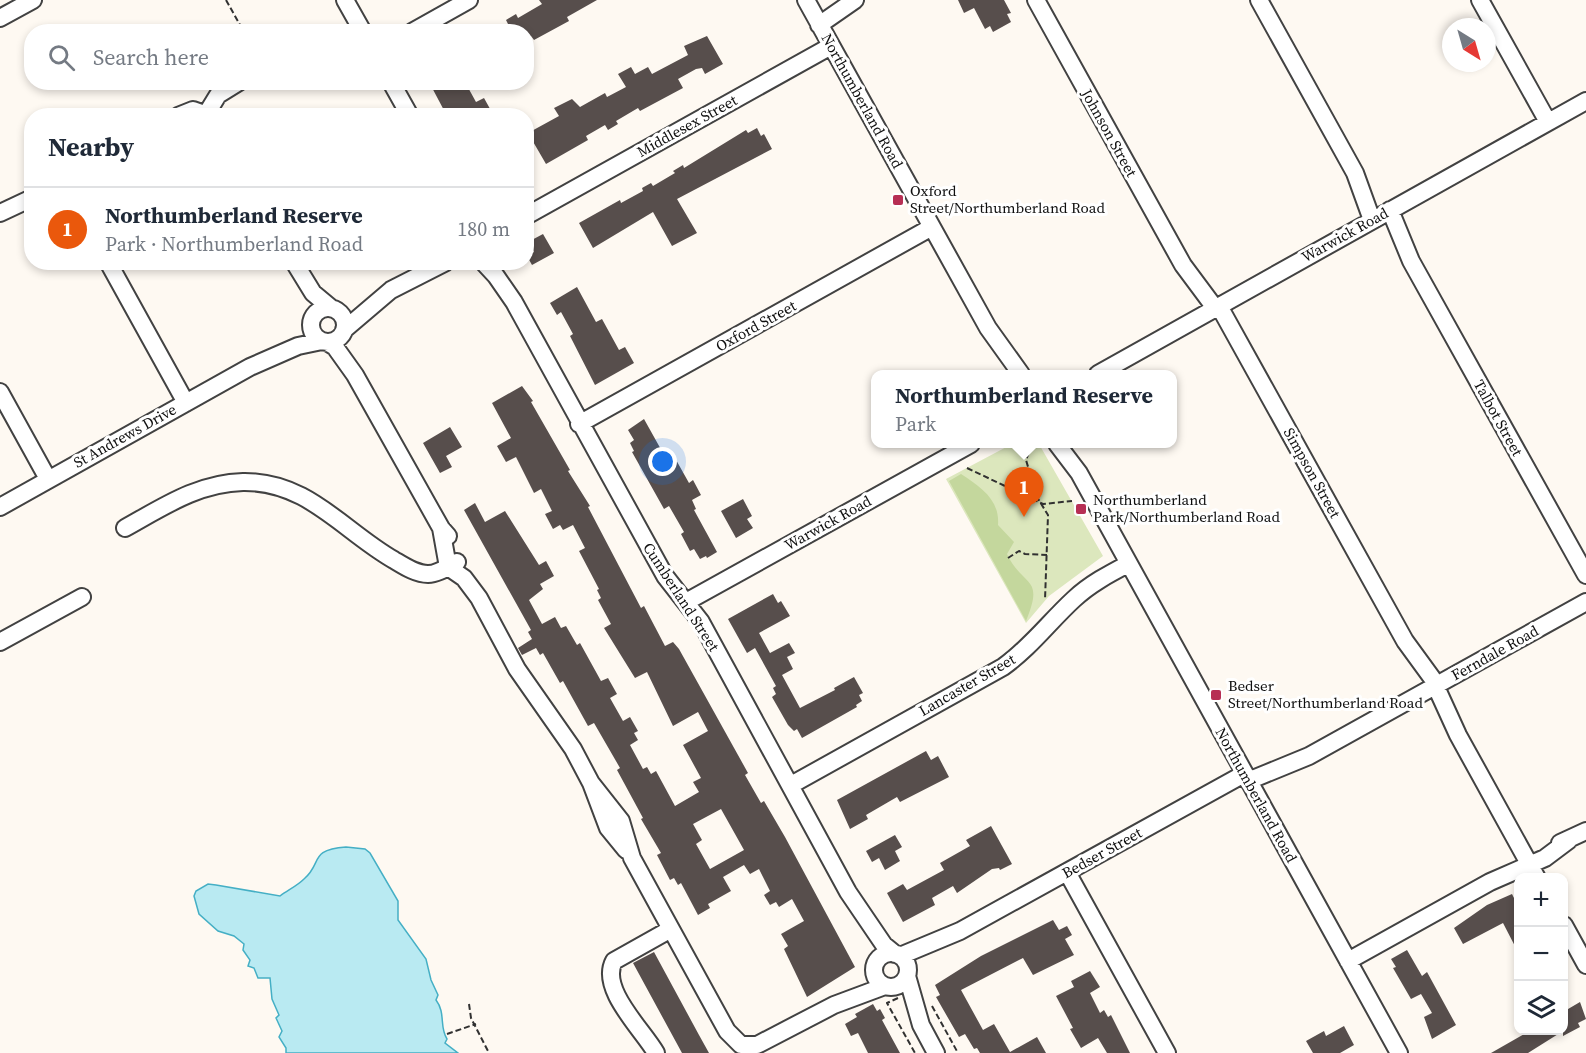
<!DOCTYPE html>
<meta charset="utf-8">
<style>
body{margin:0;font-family:"Source Serif 4",serif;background:#f6f6f7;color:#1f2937}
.controls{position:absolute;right:18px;bottom:18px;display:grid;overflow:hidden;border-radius:12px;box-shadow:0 3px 9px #0003}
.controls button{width:54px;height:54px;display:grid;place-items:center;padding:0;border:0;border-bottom:2px solid #e0e1e3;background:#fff;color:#1f2937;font:30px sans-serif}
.compass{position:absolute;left:1442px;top:18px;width:54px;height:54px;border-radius:50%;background:#fff;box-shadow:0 3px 9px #0003;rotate:143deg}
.you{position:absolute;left:663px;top:462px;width:21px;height:21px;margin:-15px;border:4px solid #fff;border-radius:50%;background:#1a73e8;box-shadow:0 0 0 9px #1a73e833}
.badge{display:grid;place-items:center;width:39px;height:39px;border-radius:50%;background:#ea580c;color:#fff;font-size:20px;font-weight:700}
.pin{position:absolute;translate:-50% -50px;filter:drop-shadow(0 2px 3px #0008)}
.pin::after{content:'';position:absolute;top:32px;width:21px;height:18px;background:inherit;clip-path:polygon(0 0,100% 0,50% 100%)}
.popup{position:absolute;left:871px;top:370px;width:306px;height:78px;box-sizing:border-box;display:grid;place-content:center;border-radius:12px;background:#fff;filter:drop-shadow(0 2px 4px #0005);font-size:20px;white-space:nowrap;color:#747a83}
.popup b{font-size:22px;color:#1f2937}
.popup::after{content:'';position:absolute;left:50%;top:100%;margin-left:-12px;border:12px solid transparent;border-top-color:#fff}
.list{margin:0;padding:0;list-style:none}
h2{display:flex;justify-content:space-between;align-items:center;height:78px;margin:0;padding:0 24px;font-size:26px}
h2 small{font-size:20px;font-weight:400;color:#747a83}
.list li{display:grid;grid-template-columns:39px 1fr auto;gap:18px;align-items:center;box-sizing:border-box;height:84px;padding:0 24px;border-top:2px solid #e0e1e3}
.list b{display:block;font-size:22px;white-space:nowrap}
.list p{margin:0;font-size:20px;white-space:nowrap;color:#747a83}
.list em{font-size:20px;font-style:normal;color:#747a83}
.icon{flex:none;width:33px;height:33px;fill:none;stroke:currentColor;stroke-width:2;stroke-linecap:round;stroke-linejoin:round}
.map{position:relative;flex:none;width:1586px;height:1053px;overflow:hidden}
.search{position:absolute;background:#fff;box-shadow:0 3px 9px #0003;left:24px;top:24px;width:510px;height:66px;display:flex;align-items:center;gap:15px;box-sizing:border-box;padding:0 21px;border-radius:24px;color:#747a83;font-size:22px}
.panel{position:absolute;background:#fff;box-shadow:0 3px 9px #0003;left:24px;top:108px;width:510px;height:162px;border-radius:24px}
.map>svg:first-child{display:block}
.green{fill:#dce7bd}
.forest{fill:#c4d79d}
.water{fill:#b9eaf2;stroke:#45afc5;stroke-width:1.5}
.building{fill:#574e4c;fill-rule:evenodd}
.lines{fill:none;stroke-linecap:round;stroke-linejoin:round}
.minor-casing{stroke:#424242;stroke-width:20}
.path{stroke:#313131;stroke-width:2;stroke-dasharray:6 3;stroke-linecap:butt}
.minor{stroke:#fff;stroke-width:16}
.poi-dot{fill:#b72f54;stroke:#fff;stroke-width:2}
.labels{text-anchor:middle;stroke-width:6;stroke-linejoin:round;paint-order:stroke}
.street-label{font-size:15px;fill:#0f0f0f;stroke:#fff}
.poi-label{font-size:15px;fill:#0f0f0f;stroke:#fff;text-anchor:start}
</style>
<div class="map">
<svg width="1586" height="1053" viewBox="0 0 1586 1053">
<rect width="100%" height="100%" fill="#fef9f2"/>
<path class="green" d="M 1012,444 L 1039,444 L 1103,556 L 1049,596 L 1026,623 L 946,479 Z"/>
<path class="forest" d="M 961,474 C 981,487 1000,500 998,525 L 1014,542 L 1007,554 C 1023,588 1045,575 1026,621 L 949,481 Z"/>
<path class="water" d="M 346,847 L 365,849 L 370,853 L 398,901 L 398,920 L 426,959 L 431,980 L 438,995 L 436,1000 C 446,1013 439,1027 447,1039 L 445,1043 L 458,1053 L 286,1053 L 286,1048 L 279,1037 L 282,1031 L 276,1018 L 279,1015 L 272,999 L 270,978 L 258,978 L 254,968 L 248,966 L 250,960 L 243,950 L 244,944 L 234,936 L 218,931 L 199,914 L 194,896 L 196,891 L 208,884 L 216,885 L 280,896 C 288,890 297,886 304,879 C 323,863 308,850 346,847 Z"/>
<path class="building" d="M 539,0 L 597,0 L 567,17 L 569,21 L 534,40 L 531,36 L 526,38 L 526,32 L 512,32 L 506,20 L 516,14 L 518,18 L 542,4 Z
M 958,0 L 1004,0 L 1011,13 L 1007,14 L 1011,22 L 993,32 L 990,26 L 985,29 L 974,8 L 964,13 Z
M 707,36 L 723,64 L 705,74 L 702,68 L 696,69 L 678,79 L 683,88 L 640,111 L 638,108 L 616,121 L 618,124 L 608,130 L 605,125 L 586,136 L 588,140 L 546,164 L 528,133 L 559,116 L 554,108 L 572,99 L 580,107 L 605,93 L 607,97 L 626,87 L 618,74 L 631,67 L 635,74 L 648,67 L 652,74 L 688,55 L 684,46 Z
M 429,82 L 465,82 L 476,102 L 484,98 L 494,116 L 447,116 Z
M 757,128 L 761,136 L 764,134 L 772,149 L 677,199 L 697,233 L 672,246 L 653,212 L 593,248 L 579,223 L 620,200 L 621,203 L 643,191 L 642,188 L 651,183 L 653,186 L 675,173 L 673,171 L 683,165 L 684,168 L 746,130 L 748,133 Z
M 543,234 L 554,253 L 532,265 L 527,256 L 534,252 L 528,242 Z
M 577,287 L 596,322 L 602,319 L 619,350 L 625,347 L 634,363 L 595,385 L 570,336 L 573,334 L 561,312 L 557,315 L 550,303 Z
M 522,386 L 533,401 L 531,402 L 570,470 L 568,471 L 590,506 L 588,507 L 641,608 L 644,606 L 665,646 L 673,642 L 679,649 L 748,773 L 745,775 L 761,803 L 764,801 L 785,837 L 855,967 L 807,997 L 784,949 L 788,946 L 781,934 L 804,921 L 792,899 L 779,907 L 776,902 L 770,905 L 764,895 L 770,891 L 759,869 L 750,874 L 744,865 L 723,877 L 731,891 L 708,904 L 710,908 L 698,915 L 681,883 L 678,885 L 674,878 L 670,880 L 657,855 L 661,853 L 641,819 L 643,818 L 617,770 L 620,768 L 594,723 L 588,726 L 563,681 L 560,683 L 543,653 L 540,655 L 536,648 L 522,655 L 518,648 L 532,639 L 528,632 L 531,630 L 464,510 L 475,503 L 485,522 L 505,511 L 539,565 L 546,561 L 554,576 L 540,584 L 543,589 L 529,600 L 542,624 L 555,617 L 561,628 L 566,626 L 577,645 L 580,643 L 601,681 L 608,678 L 617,694 L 610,698 L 623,721 L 630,717 L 638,731 L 634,733 L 638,740 L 630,745 L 643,769 L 647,767 L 651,774 L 656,771 L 675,806 L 699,792 L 693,782 L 701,778 L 683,745 L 708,731 L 698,712 L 673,726 L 647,672 L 635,678 L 604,628 L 611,624 L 598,600 L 601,598 L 597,590 L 599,589 L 579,551 L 585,548 L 573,525 L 563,530 L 560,525 L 553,529 L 545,514 L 552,511 L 541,489 L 534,493 L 516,457 L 506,462 L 497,446 L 511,438 L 492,403 ZM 721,809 L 744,850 L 710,869 L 696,844 L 702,840 L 693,824 Z
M 644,419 L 668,462 L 675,458 L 689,483 L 693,480 L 701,495 L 692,500 L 696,509 L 694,510 L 717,552 L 707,558 L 706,556 L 700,559 L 694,549 L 690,551 L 681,534 L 684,532 L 669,506 L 664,509 L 632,452 L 634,451 L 630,443 L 634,440 L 628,430 Z
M 450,427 L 462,447 L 446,456 L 452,467 L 440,473 L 423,443 Z
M 743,499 L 752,516 L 747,519 L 753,528 L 736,538 L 721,511 Z
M 773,594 L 778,603 L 781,601 L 790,616 L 759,633 L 770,653 L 789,643 L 795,653 L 787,657 L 793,669 L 782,675 L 800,708 L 835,690 L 834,688 L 854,677 L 863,693 L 859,695 L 862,701 L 856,705 L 857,707 L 802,738 L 797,729 L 794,731 L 788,725 L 772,697 L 776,694 L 773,688 L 776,686 L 755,648 L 747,653 L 728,619 Z
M 926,751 L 931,760 L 938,756 L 949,777 L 900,802 L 897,797 L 866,815 L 868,819 L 850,829 L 837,800 Z
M 991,826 L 1012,864 L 1000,870 L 999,868 L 992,869 L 957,893 L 953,886 L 932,898 L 935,905 L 903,922 L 887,893 L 903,884 L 907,890 L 944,870 L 940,863 L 970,846 L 966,840 Z
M 895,835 L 902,847 L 895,851 L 900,861 L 885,870 L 879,858 L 872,862 L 866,851 Z
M 1512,894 L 1518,906 L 1518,952 L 1503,923 L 1463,944 L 1454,928 L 1487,905 Z
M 1053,920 L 1059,930 L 1067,926 L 1072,935 L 1065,939 L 1074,955 L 1033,975 L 1023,958 L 961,990 L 983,1030 L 994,1024 L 1010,1052 L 1037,1037 L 1046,1053 L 980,1053 L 977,1048 L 974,1049 L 965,1034 L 959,1037 L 936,997 L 940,995 L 935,985 L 981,956 Z
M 1407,950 L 1422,976 L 1427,972 L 1456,1025 L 1432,1039 L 1424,1017 L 1432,1013 L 1421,994 L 1411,999 L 1393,968 L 1396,967 L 1391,959 Z
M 654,952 L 699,1035 L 709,1053 L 682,1053 L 633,963 Z
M 1090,971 L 1100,987 L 1090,993 L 1100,1013 L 1104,1010 L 1108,1017 L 1111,1015 L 1130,1053 L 1107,1053 L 1098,1038 L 1081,1048 L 1070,1029 L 1073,1028 L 1056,996 L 1074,987 L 1071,981 Z
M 1580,1002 L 1586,1019 L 1578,1023 L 1580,1027 L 1563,1036 L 1563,1031 L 1528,1053 L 1491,1053 L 1531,1030 L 1563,1030 L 1563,1012 Z
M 873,1004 L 877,1011 L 880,1009 L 885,1018 L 882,1020 L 900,1053 L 868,1053 L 858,1033 L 851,1036 L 845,1024 L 857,1017 L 855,1014 Z
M 1344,1026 L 1354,1045 L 1340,1053 L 1313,1053 L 1306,1041 L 1324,1031 L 1326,1036 Z"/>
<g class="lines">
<defs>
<path id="minor" d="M 345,0 L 363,32
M 806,0 L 988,328 L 1021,374
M 1036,0 L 1183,265 L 1215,308
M 1259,0 L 1355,173 L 1372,220
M 1480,0 L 1548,122
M 0,18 L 33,0
M 819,25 L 855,0
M 412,32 L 469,0
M 391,82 L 410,116
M 207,113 L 218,95 L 239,82
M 178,116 L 193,110 L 210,116
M 1390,210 L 1411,261 L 1586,575
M 0,213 L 32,198
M 526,216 L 831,46
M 108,262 L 186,403
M 294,262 L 313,293 L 331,308
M 483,262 L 496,276 L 514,302 L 665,576 L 701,622 L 848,892 L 884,945 L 895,954
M 1219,306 L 1405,641 L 1432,678 L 1458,735 L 1537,878
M311 325a17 17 0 1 1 34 0a17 17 0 1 1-34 0Z
M 344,330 L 391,290 L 446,262
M 327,342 L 335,347 L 355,375 L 441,528 L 448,536
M 1098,374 L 1586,101
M 0,392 L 48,479
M 579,424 L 932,227
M 1057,444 L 1079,473 L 1399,1053
M 0,507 L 250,367 L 298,346 L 322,341
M 125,528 C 163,507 198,483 243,482 C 308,481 343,531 394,560 C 404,566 416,574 428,574 C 438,574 449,566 457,562
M 441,528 L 448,567 L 464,578 L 479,598 L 517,669 L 573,749 L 591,783 L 608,828 L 626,850
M 686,602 L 971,444
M 0,642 L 82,597
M 1248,781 L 1309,756 L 1586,602
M 591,783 L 621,821 L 632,858 L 727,1031 L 741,1045 L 757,1045 L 834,1005 L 885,986
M 791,785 L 1003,667 C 1031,647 1049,622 1074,599 C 1090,584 1109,574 1128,564
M 1560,843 L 1586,831
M 1067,872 L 1167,1053
M 1564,925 L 1586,965
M874 970a17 17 0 1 1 34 0a17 17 0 1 1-34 0Z
M 900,956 L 960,931 L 1244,774
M 1348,961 L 1490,882 L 1545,858 L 1569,840
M 907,976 L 921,1025 L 936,1053
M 656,1053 C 643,1030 599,989 614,961 L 671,929"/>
</defs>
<use href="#minor" class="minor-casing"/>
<path class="path" d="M 226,0 L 244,32
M 1020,444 L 1026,460
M 1032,444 L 1026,460 L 1037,497 L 1048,515 L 1045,600
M 967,468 L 1043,504 L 1072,501
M 1008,558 L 1019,551 L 1025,554 L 1047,555
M 898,998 L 887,1003 L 915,1053
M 469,1004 L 471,1018 L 489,1053
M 932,1006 L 958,1053
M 447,1034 L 476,1024"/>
<use href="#minor" class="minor"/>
</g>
<g class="poi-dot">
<rect x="892" y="194" width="12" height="12" rx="3"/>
<rect x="1075" y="503" width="12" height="12" rx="3"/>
<rect x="1210" y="689" width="12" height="12" rx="3"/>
</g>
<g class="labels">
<g class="street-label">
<text transform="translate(862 101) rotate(61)" y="5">Northumberland Road</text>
<text transform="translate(687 126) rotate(-29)" y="5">Middlesex Street</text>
<text transform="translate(1109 133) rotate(61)" y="5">Johnson Street</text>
<text transform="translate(1345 235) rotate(-29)" y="5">Warwick Road</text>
<text transform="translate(756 326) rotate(-29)" y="5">Oxford Street</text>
<text transform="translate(1498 418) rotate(61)" y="5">Talbot Street</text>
<text transform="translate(125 436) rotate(-29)" y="5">St Andrews Drive</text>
<text transform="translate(1312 473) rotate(61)" y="5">Simpson Street</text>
<text transform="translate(828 523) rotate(-29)" y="5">Warwick Road</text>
<text transform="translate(681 597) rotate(57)" y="5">Cumberland Street</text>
<text transform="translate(1495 653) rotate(-29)" y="5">Ferndale Road</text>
<text transform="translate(967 685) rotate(-30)" y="5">Lancaster Street</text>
<text transform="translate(1256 795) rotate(61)" y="5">Northumberland Road</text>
<text transform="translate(1102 853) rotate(-29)" y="5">Bedser Street</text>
</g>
<g class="poi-label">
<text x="910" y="196">Oxford<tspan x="910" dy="17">Street/Northumberland Road</tspan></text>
<text x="1093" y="505">Northumberland<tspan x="1093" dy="17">Park/Northumberland Road</tspan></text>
<text x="1228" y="691">Bedser<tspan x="1228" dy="17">Street/Northumberland Road</tspan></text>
</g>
</g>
</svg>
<div class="controls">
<button>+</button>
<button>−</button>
<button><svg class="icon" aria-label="layers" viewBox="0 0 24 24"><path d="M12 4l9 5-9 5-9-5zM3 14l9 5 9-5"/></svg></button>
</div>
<svg class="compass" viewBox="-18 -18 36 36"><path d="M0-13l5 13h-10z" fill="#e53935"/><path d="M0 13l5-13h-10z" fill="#747a83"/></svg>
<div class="you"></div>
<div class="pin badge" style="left:1024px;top:517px">1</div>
<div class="popup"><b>Northumberland Reserve</b>Park</div>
<div class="search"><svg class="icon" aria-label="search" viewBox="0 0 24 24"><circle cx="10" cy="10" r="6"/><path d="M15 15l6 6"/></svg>Search here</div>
<section class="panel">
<h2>Nearby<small></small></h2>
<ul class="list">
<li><span class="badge">1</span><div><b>Northumberland Reserve</b><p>Park · Northumberland Road</p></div><em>180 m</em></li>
</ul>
</section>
</div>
